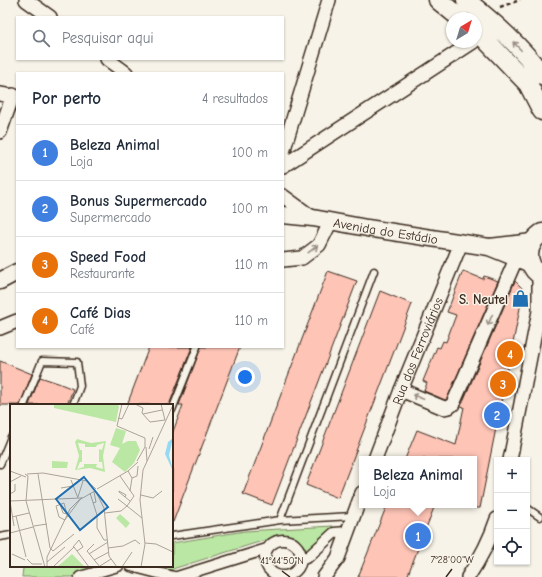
<!DOCTYPE html>
<html lang="pt">
<meta charset="utf-8">
<style>
body{margin:0;font-family:"Comic Neue",sans-serif;background:#f6f6f7;color:#1f2937}
.controls{position:absolute;right:12px;bottom:12px;display:grid;overflow:hidden;border-radius:0px;box-shadow:0 1px 3px #0004}
.controls button{width:36px;height:36px;display:grid;place-items:center;padding:0;border:0;border-bottom:1px solid #e0e1e3;background:#fff;color:#1f2937;font:20px sans-serif}
.compass{position:absolute;left:446px;top:12px;width:36px;height:36px;border-radius:50%;background:#fff;box-shadow:0 1px 3px #0004;rotate:38deg}
.you{position:absolute;left:245px;top:377px;width:14px;height:14px;margin:-10px;border:3px solid #fff;border-radius:50%;background:#1a73e8;box-shadow:0 0 0 6px #1a73e833}
.badge{display:grid;place-items:center;width:26px;height:26px;border-radius:50%;background:#1f6fb2;color:#fff;font-size:13px;font-weight:700}
.pin{position:absolute;translate:-50% -50%;border:2px solid #fff;box-shadow:0 1px 4px #0006}
.popup{position:absolute;left:359px;top:456px;width:118px;height:52px;box-sizing:border-box;display:grid;place-content:center;border-radius:0px;background:#fff;filter:drop-shadow(0 1px 3px #0005);font-size:13px;white-space:nowrap;color:#747a83}
.popup b{font-size:15px;color:#1f2937}
.popup::after{content:'';position:absolute;left:50%;top:100%;margin-left:-8px;border:8px solid transparent;border-top-color:#fff}
.list{margin:0;padding:0;list-style:none}
h2{display:flex;justify-content:space-between;align-items:center;height:52px;margin:0;padding:0 16px;font-size:17px}
h2 small{font-size:13px;font-weight:400;color:#747a83}
.list li{display:grid;grid-template-columns:26px 1fr auto;gap:12px;align-items:center;box-sizing:border-box;height:56px;padding:0 16px;border-top:1px solid #e0e1e3}
.list b{display:block;font-size:15px;white-space:nowrap}
.list p{margin:0;font-size:13px;white-space:nowrap;color:#747a83}
.list em{font-size:13px;font-style:normal;color:#747a83}
.icon{flex:none;width:22px;height:22px;fill:none;stroke:currentColor;stroke-width:2;stroke-linecap:round;stroke-linejoin:round}
.map{position:relative;flex:none;width:542px;height:577px;overflow:hidden}
.search{position:absolute;background:#fff;box-shadow:0 1px 3px #0004;left:16px;top:16px;width:268px;height:44px;display:flex;align-items:center;gap:10px;box-sizing:border-box;padding:0 14px;border-radius:0px;color:#747a83;font-size:15px}
.panel{position:absolute;background:#fff;box-shadow:0 1px 3px #0004;left:16px;top:72px;width:268px;height:276px;border-radius:0px}
.map>svg:first-child{display:block}
.green{fill:#bbe7a4;stroke:#7b8861}
.building{fill:#fec4b6;stroke:#3b2a1e}
.lines{fill:none;stroke-linecap:round;stroke-linejoin:round}
.service-casing{stroke:#3b2a1e;stroke-width:9}
.pedestrian-casing{stroke:#3b2a1e;stroke-width:13}
.minor-casing{stroke:#3b2a1e;stroke-width:16}
.tertiary-casing{stroke:#3b2a1e;stroke-width:19}
.secondary-casing{stroke:#3b2a1e;stroke-width:21}
.path{stroke:#3b2a1e;stroke-width:2.5;stroke-dasharray:4 3;stroke-linecap:butt}
.service{stroke:#f7f3e8;stroke-width:6}
.pedestrian{stroke:#f7f3e8;stroke-width:10}
.minor{stroke:#f7f3e8;stroke-width:13}
.tertiary{stroke:#f7f3e8;stroke-width:16}
.secondary{stroke:#f7f3e8;stroke-width:18}
.oneway{stroke:#998e83}
.ticks{fill:none;stroke:#3b2a1e;stroke-width:1.5}
.labels{text-anchor:middle;stroke-width:3;stroke-linejoin:round;paint-order:stroke}
.street-label{font-size:13px;fill:#3b2a1e;stroke:#f7f3e8}
.poi-label{font-size:13px;font-weight:bold;fill:#3b2a1e;stroke:#f7f3e8;text-anchor:end}
.inset-road{fill:none;stroke:#aca397;stroke-width:1}
.view{fill:#1f6fb2;fill-opacity:0.15;stroke:#1f6fb2;stroke-width:2}
.inset-edge{fill:none;stroke:#3b2a1e;stroke-width:2}
.ticks-label{font-size:10px;text-anchor:middle;fill:#3b2a1e;stroke:#f7f3e8;stroke-width:3;stroke-linejoin:round;paint-order:stroke}
</style>
<div class="map">
<svg width="542" height="577" viewBox="0 0 542 577">
<rect width="100%" height="100%" fill="#f7f3e8"/>
<filter id="ink" filterUnits="userSpaceOnUse"><feTurbulence type="fractalNoise" baseFrequency=".025" numOctaves="2"/><feDisplacementMap in="SourceGraphic" scale="8" xChannelSelector="R" yChannelSelector="G"/><feConvolveMatrix kernelMatrix="1 2 1 2 8 2 1 2 1" color-interpolation-filters="sRGB"/></filter>
<g filter="url(#ink)">
<path class="green" d="M 333,526 L 305,555 C 298,534 290,537 272,538 L 166,571 L 146,566 L 172,566 L 172,543 L 245,531 Z
M 35,566 L 109,566 L 72,577 L 22,577 L 23,568 Z"/>
<path class="building" d="M 328,271 L 357,281 L 272,505 L 243,494 Z
M 463,271 L 483,279 L 484,276 L 498,281 L 447,399 L 445,400 L 424,391 L 427,383 L 423,381 L 437,347 L 440,348 L 443,341 L 446,342 L 456,315 L 447,312 Z
M 515,281 L 522,288 L 523,293 L 480,508 L 474,508 L 474,459 L 405,459 L 417,430 L 456,445 L 464,407 L 461,406 Z
M 380,291 L 412,304 L 338,498 L 306,485 Z
M 149,347 L 192,347 L 169,405 L 127,405 Z
M 201,347 L 240,347 L 173,522 L 172,522 L 172,434 L 183,405 L 179,405 Z
M 0,361 L 32,374 L 20,405 L 0,405 Z
M 40,377 L 58,383 L 73,389 L 67,405 L 29,405 Z
M 387,505 L 435,505 L 407,577 L 358,577 Z"/>
<g class="lines">
<defs>
<path id="service" d="M 24,405 L 42,361 L 77,362 L 80,386 L 73,405
M 172,410 L 197,347
M 0,464 L 11,437
M 527,508 L 540,517
M 280,520 L 374,271
M 172,536 L 280,520 L 353,516
M 0,537 L 11,535"/>
<path id="pedestrian" d="M265 558a18 18 0 1 1 36 0a18 18 0 1 1-36 0Z
M 301,560 L 308,557 L 334,533 L 347,532
M 131,566 L 174,577
M 80,577 L 118,566
M 177,577 L 267,549"/>
<g id="minor">
<path d="M 26,0 L 50,17"/>
<path d="M 107,59 L 126,73"/>
<path d="M 0,94 L 17,97"/>
<path d="M 0,132 L 13,95"/>
<path d="M 283,152 L 329,0"/>
<path d="M 283,166 L 473,42"/>
<path d="M 283,196 L 313,218"/>
<path d="M 283,260 L 302,258 L 319,245 L 331,221"/>
<path d="M 0,328 L 17,321"/>
<path d="M 401,390 L 444,408 L 449,407 L 453,404 L 516,259"/>
<path id="s1" d="M 375,459 L 401,390 L 461,243"/>
<path d="M 510,460 L 539,311 L 539,274"/>
<path d="M 324,577 L 338,558 L 362,493"/>
<path d="M 468,577 C 480,559 490,540 497,519"/>
</g>
<g id="tertiary">
<path id="s2" d="M 283,215 L 313,218 L 367,228 L 489,247 L 531,264"/>
<path d="M 490,247 L 532,242"/>
<path d="M 0,281 L 17,272"/>
</g>
<path id="secondary" d="M 438,0 L 460,18
M 466,0 C 494,23 521,46 542,75
M 476,31 L 482,36 L 528,84 L 542,111
M 542,233 C 538,236 535,238 533,242 C 525,254 530,270 542,276"/>
</defs>
<use href="#service" class="service-casing"/>
<use href="#pedestrian" class="pedestrian-casing"/>
<use href="#minor" class="minor-casing"/>
<use href="#tertiary" class="tertiary-casing"/>
<use href="#secondary" class="secondary-casing"/>
<path class="path" d="M 500,7 L 520,0"/>
<use href="#service" class="service"/>
<use href="#pedestrian" class="pedestrian"/>
<use href="#minor" class="minor"/>
<use href="#tertiary" class="tertiary"/>
<use href="#secondary" class="secondary"/>
</g>
<defs><path id="oneway-shaft" d="M-6 0H5M1.5-3L5.5 0L1.5 3" fill="none" stroke-width="1.6" stroke-linecap="round" stroke-linejoin="round"/></defs>
<g class="oneway">
<use href="#oneway-shaft" transform="translate(517 46) rotate(-134)"/>
<use href="#oneway-shaft" transform="translate(313 249) rotate(-38)"/>
<use href="#oneway-shaft" transform="translate(490 320) rotate(113)"/>
<use href="#oneway-shaft" transform="translate(418 397) rotate(-158)"/>
</g>
</g>
<path class="ticks" d="M 282,571 L 290,577M 446,577 L 452,569"/>
<defs>
<symbol id="shop-bare" viewBox="-9 -9 18 18"><path d="M-5-2.5h2.3a2.7 3.5 0 0 1 5.4 0H5L5.5 6h-11ZM-1.5-2.5h3a1.5 2.3 0 0 0-3 0Z" fill="#1f6fb2" stroke="#f7f3e8" stroke-width="2.5" paint-order="stroke"/></symbol>
</defs>
<g fill-rule="evenodd">
<use href="#shop-bare" x="508" y="286" width="25" height="25"/>
</g>
<g class="labels">
<g class="street-label">
<text dy="5" stroke="none"><textPath href="#s2" startOffset="104">Avenida do Estádio</textPath></text>
<text dy="5" stroke="none"><textPath href="#s1" startOffset="116">Rua dos Ferroviários</textPath></text>
</g>
<g class="poi-label">
<text x="508" y="304">S. Neutel</text>
</g>
</g>
<g transform="translate(10 404)">
<rect width="163" height="163" fill="#f7f3e8"/>
<path d="M 44,0 L 106,0 L 109,2 L 106,18 L 44,4 ZM 106,24 L 116,27 L 112,40 L 118,37 L 126,37 L 130,46 L 124,59 L 115,68 L 102,58 L 110,44 L 100,41 ZM 67,35 L 81,39 L 96,37 L 93,52 L 95,68 L 80,64 L 65,66 L 69,52 L 65,38 ZM 68,39 L 75,40 L 75,43 L 86,43 L 87,41 L 94,39 L 92,46 L 89,45 L 89,58 L 92,58 L 93,65 L 86,63 L 87,60 L 74,60 L 74,63 L 67,65 L 70,58 L 72,58 L 72,46 L 70,46 ZM 42,57 L 58,58 L 57,64 L 42,64 ZM 110,110 L 120,119 L 116,124 L 106,114 ZM 62,150 L 75,163 L 47,163 L 61,151 Z" fill="#bbe7a4" fill-rule="evenodd"/>
<path d="M 163,34 L 159,51 L 163,67 L 155,50 L 158,38 Z" fill="#94daf6"/>
<path class="inset-road" d="M 112,0 L 107,22 L 135,34 L 135,43 L 127,57M 125,0 L 133,4 L 132,9 L 140,18 L 155,16M 151,0 L 155,16M 133,10 L 152,6M 108,14 L 112,15 L 119,0M 136,43 L 137,57M 139,45 L 143,33M 0,67 L 16,73M 118,67 L 122,74 L 120,87M 15,70 L 18,72 L 16,97 L 35,163M 17,70 L 33,69 L 77,77 L 86,85M 28,70 L 40,144 L 43,147M 122,74 L 127,72 L 128,62M 61,76 L 68,94M 0,78 L 11,72M 51,84 L 63,82M 87,85 L 118,67 L 128,58M 86,88 L 94,104 L 99,152 L 107,163M 80,89 L 87,111 L 87,124 L 94,136 L 97,136M 0,90 L 5,87 L 5,80M 131,91 L 143,94 L 152,87M 68,93 L 73,77M 115,93 L 116,91 L 109,87 L 109,88 L 120,97M 108,95 L 117,102 L 124,92 L 110,72M 0,97 L 71,94M 0,97 L 4,122M 83,99 L 86,98 L 84,88M 50,100 L 53,109 L 57,110M 95,109 L 111,107 L 117,102 L 132,114M 6,112 L 16,153M 2,113 L 19,109M 55,116 L 49,113 L 46,102 L 54,99 L 56,107M 54,117 L 72,93M 24,122 L 37,120M 0,129 L 23,123M 135,139 L 146,140 L 163,148M 84,140 L 77,147 L 90,163M 63,143 L 69,136 L 73,143 L 67,147M 98,144 L 113,142 L 125,136 L 130,140M 43,147 L 64,130M 2,150 L 15,156M 79,150 L 98,138M 17,155 L 22,160 L 32,160M 84,156 L 99,148M 37,158 L 55,143M 90,162 L 101,155M 37,163 L 37,153 L 60,105 L 69,96 L 85,87M 43,163 L 64,143 L 79,163M 112,163 L 122,148M 131,163 L 135,140 L 130,96 L 133,66 L 163,1"/>
<path class="view" d="M 74,73 L 98,103 L 70,126 L 46,95 Z"/>
<rect width="163" height="163" class="inset-edge"/>
</g>
<g class="ticks-label">
<text x="452" y="563">7°28'00"W</text>
<text x="282" y="564">41°44'50"N</text>
</g>
</svg>
<div class="controls">
<button>+</button>
<button>−</button>
<button><svg class="icon" aria-label="locate" viewBox="0 0 24 24"><circle cx="12" cy="12" r="6"/><path d="M12 2v4M12 18v4M2 12h4M18 12h4"/></svg></button>
</div>
<svg class="compass" viewBox="-18 -18 36 36"><path d="M0-13l5 13h-10z" fill="#e53935"/><path d="M0 13l5-13h-10z" fill="#747a83"/></svg>
<div class="you"></div>
<div class="pin badge" style="left:418px;top:536px;background:#3f7fe0">1</div>
<div class="popup"><b>Beleza Animal</b>Loja</div>
<div class="pin badge" style="left:497px;top:415px;background:#3f7fe0">2</div>
<div class="pin badge" style="left:503px;top:384px;background:#e8710a">3</div>
<div class="pin badge" style="left:510px;top:354px;background:#e8710a">4</div>
<div class="search"><svg class="icon" aria-label="search" viewBox="0 0 24 24"><circle cx="10" cy="10" r="6"/><path d="M15 15l6 6"/></svg>Pesquisar aqui</div>
<section class="panel">
<h2>Por perto<small>4 resultados</small></h2>
<ul class="list">
<li><span class="badge" style="background:#3f7fe0">1</span><div><b>Beleza Animal</b><p>Loja</p></div><em>100 m</em></li>
<li><span class="badge" style="background:#3f7fe0">2</span><div><b>Bonus Supermercado</b><p>Supermercado</p></div><em>100 m</em></li>
<li><span class="badge" style="background:#e8710a">3</span><div><b>Speed Food</b><p>Restaurante</p></div><em>110 m</em></li>
<li><span class="badge" style="background:#e8710a">4</span><div><b>Café Dias</b><p>Café</p></div><em>110 m</em></li>
</ul>
</section>
</div>
